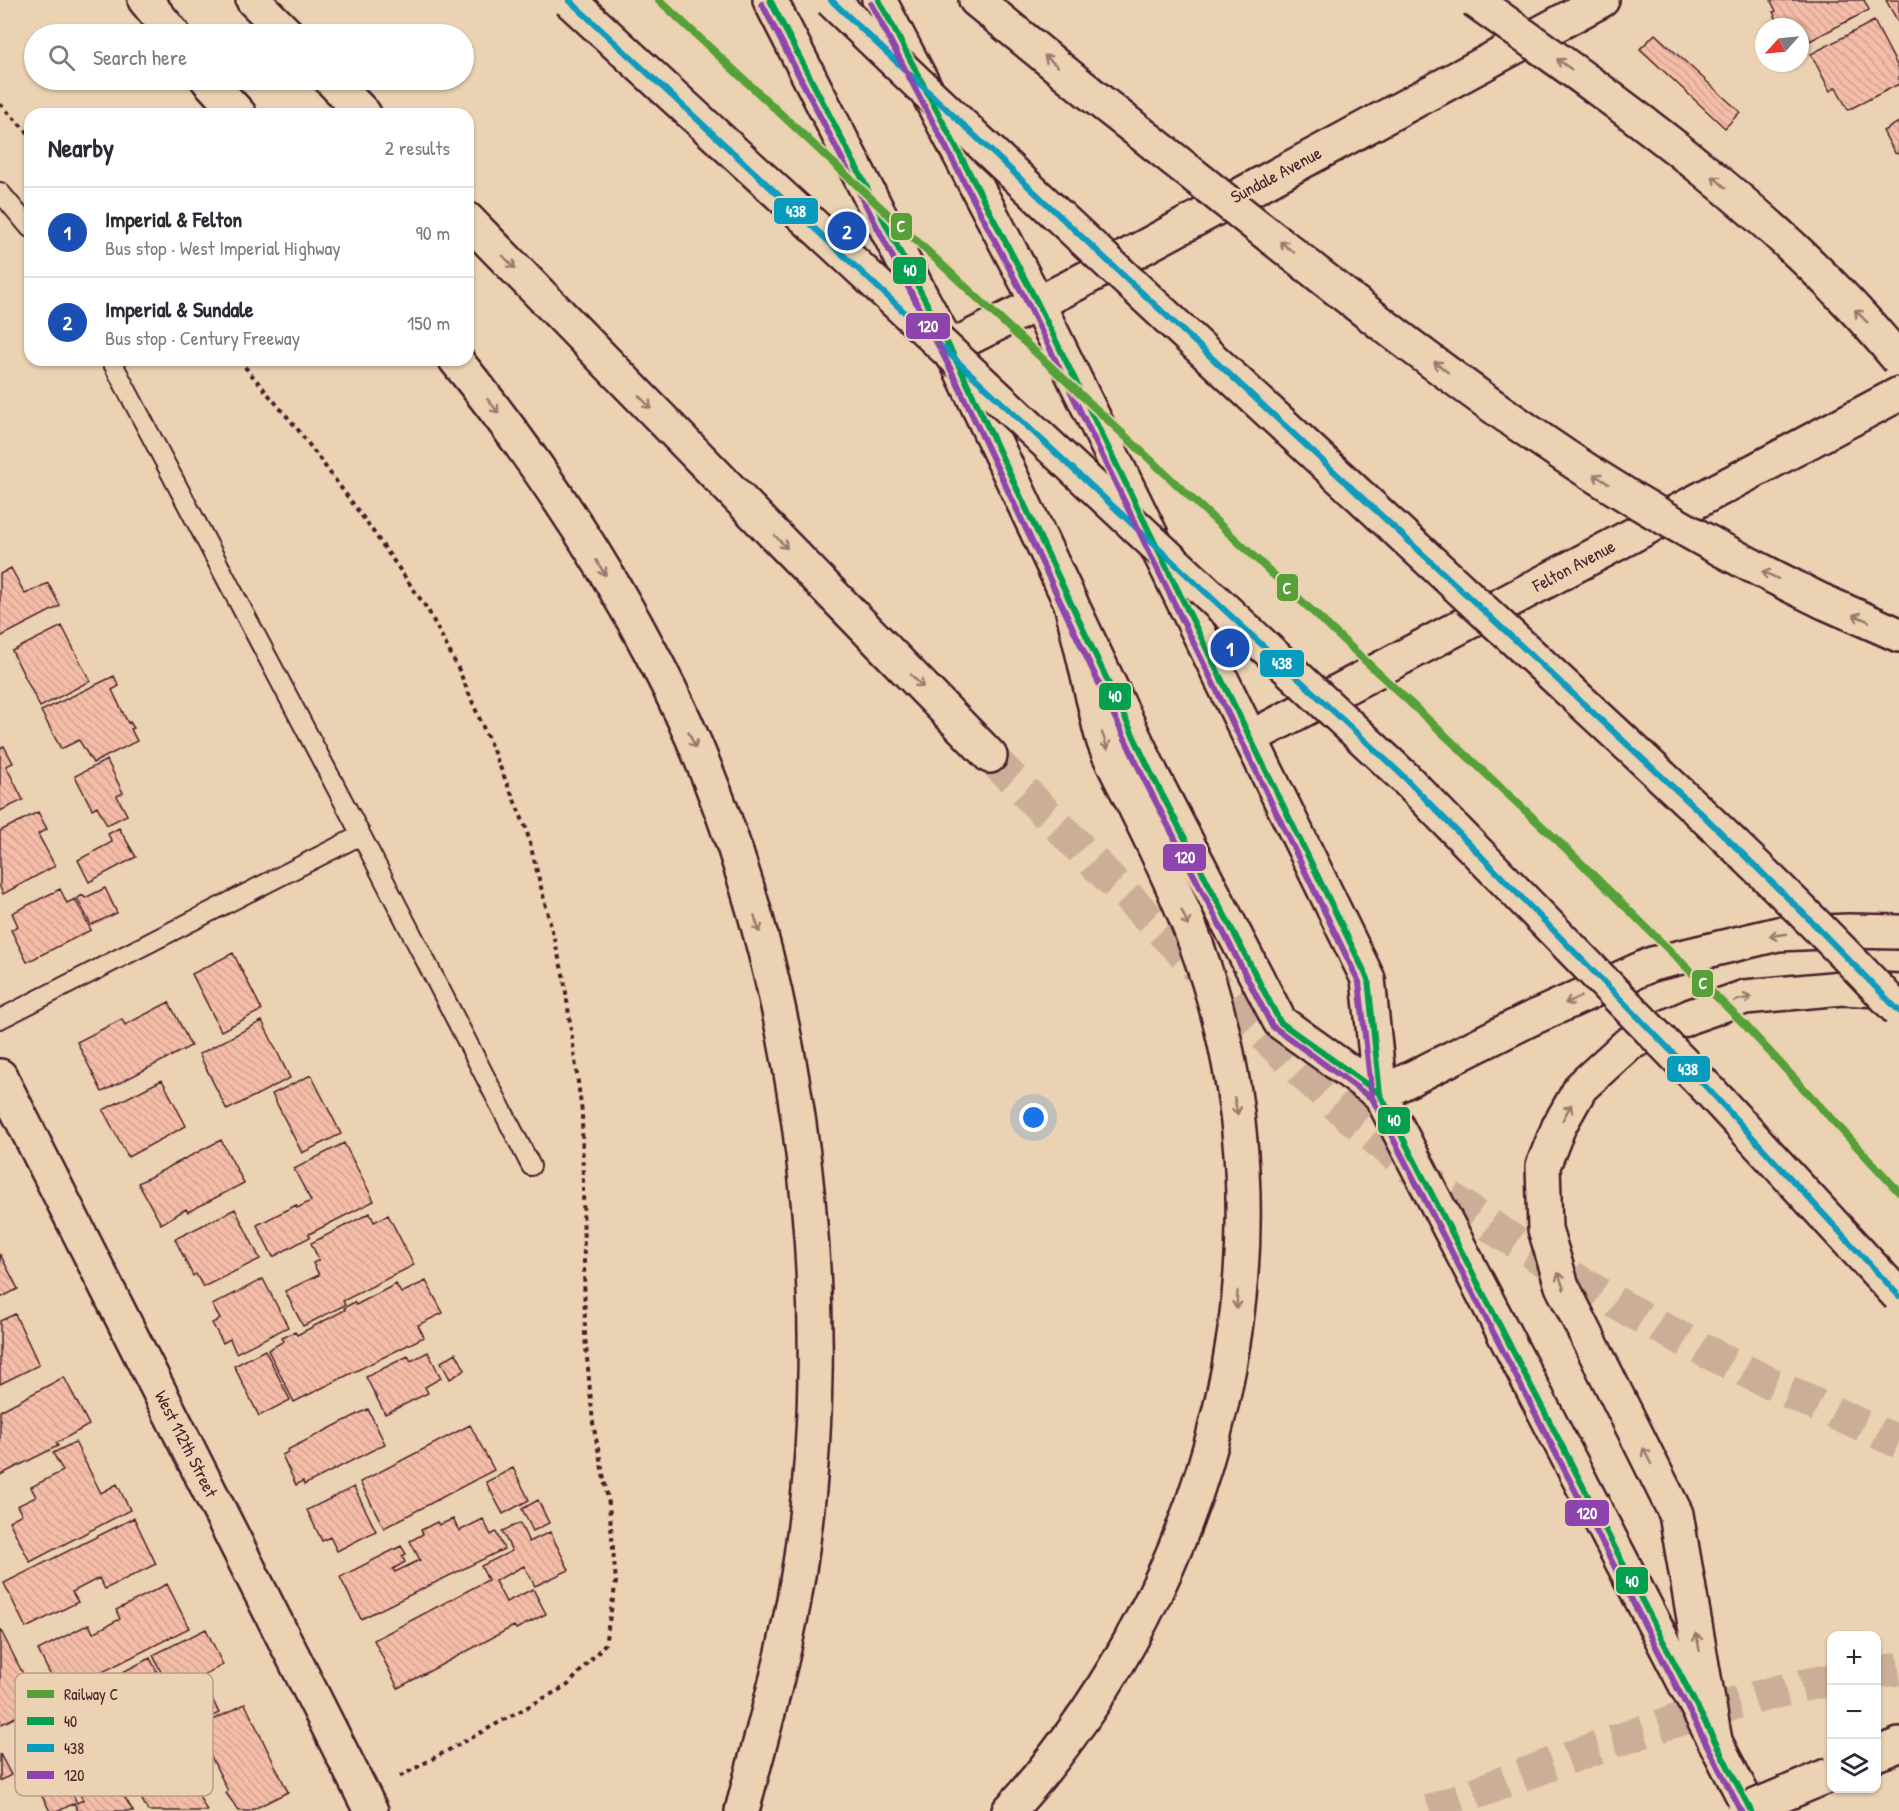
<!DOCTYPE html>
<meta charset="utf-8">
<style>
body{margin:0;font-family:"Patrick Hand",sans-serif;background:#f2f2f3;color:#2b2b33}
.controls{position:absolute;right:18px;bottom:18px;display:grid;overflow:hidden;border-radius:12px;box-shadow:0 2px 4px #0004}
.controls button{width:54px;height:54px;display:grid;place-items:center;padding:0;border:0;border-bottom:2px solid #e1e1e2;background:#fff;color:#2b2b33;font:30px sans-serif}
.compass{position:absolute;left:1755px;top:18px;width:54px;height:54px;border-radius:50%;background:#fff;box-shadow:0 2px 4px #0004;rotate:243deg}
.you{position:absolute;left:1034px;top:1118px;width:21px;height:21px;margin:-15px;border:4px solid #fff;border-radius:50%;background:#1a73e8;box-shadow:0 0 0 9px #1a73e833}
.badge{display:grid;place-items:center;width:39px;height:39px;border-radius:50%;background:#d1495b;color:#fff;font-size:20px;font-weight:700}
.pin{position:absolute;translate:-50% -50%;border:3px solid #fff;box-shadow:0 2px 6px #0006}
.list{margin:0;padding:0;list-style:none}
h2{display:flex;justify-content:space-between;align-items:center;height:78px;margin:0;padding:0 24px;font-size:26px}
h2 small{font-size:20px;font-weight:400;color:#7c7c81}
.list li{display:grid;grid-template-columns:39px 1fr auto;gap:18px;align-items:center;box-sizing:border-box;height:90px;padding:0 24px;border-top:2px solid #e1e1e2}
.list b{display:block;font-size:22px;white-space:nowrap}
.list p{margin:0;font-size:20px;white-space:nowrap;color:#7c7c81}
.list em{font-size:20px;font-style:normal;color:#7c7c81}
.icon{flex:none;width:33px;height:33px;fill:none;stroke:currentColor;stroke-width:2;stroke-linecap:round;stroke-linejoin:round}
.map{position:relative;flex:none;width:1899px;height:1811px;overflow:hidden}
.search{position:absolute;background:#fff;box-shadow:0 2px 4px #0004;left:24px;top:24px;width:450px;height:66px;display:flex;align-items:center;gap:15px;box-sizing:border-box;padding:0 21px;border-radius:33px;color:#7c7c81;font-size:22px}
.panel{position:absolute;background:#fff;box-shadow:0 2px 4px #0004;left:24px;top:108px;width:450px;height:258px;border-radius:18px}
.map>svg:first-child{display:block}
.building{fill:url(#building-back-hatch);stroke:#4a1f2b;stroke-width:1.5}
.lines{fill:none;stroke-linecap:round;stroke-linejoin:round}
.highway-tunnel{stroke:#caae97;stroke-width:33;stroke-dasharray:33 16;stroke-linecap:butt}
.lane-casing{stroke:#4a1f2b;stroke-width:22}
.street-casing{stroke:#4a1f2b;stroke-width:38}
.primary-casing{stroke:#4a1f2b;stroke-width:38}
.highway-casing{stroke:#4a1f2b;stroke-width:38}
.path{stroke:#4a1f2b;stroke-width:4;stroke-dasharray:4.5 4.5;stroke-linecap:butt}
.lane{stroke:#ead2b2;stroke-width:18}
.street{stroke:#ead2b2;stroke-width:33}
.primary{stroke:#ead2b2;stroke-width:33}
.highway{stroke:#ead2b2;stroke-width:33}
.highway-bridge-casing{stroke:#4a1f2b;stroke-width:38;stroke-linecap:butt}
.highway-bridge{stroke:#ead2b2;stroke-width:33}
.bus-1-casing{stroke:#ead2b2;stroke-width:10}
.bus-2-casing{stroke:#ead2b2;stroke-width:10}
.bus-3-casing{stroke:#ead2b2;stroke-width:10}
.bus-1{stroke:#049f4f;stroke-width:6}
.bus-2{stroke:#079bbe;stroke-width:6}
.bus-3{stroke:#8e44ad;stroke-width:6}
.rail-1-casing{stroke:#ead2b2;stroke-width:12}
.rail-1{stroke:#57a037;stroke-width:8}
.oneway{stroke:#9a786e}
.labels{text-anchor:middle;stroke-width:5;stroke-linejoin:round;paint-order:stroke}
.street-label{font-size:18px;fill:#4a1f2b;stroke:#ead2b2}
.key{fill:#ead2b2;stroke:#ba9c8a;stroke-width:1.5}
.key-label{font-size:16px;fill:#4a1f2b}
.line-badge{stroke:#ead2b2;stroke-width:2}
.badge-label{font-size:16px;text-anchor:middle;font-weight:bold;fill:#fff}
</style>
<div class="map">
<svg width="1899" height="1811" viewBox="0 0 1899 1811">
<defs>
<pattern id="building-back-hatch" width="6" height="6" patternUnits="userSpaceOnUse" patternTransform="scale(1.5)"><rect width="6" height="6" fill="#f4bda8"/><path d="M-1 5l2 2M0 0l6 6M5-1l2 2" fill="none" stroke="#d3a291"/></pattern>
</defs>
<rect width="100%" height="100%" fill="#ead2b2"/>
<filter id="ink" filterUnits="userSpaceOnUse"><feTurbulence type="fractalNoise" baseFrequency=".0167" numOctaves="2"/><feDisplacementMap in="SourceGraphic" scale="12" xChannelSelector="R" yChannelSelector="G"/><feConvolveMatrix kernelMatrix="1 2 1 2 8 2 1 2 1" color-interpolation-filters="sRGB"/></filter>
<g filter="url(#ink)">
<path class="building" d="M 1773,0 L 1864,0 L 1869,10 L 1800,46 L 1800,27 L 1781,27 L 1773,12 L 1776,11 L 1771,1 Z
M 1886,0 L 1899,0 L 1899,24 Z
M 1874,21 L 1899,69 L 1899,84 L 1848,110 L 1836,87 L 1830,91 L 1811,54 Z
M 1655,34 L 1740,112 L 1725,128 L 1640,49 Z
M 1899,122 L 1899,154 L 1895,153 L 1883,131 Z
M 11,568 L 25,594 L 48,583 L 60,606 L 0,637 L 0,574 Z
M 62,626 L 90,681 L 40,707 L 12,651 Z
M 114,676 L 119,686 L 112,690 L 128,723 L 130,722 L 134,728 L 131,729 L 137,741 L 93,763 L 79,740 L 61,749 L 41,711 Z
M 4,746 L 13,763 L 6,766 L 23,800 L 0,811 L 0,748 Z
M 107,760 L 123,793 L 117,796 L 127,815 L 107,825 L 97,806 L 92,809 L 75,776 Z
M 38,812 L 47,829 L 38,834 L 55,866 L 3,894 L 0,887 L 0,831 Z
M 119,828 L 136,857 L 89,882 L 78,860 L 112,842 L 108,834 Z
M 105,888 L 117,913 L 91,925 L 77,898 L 83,895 L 85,898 Z
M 60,889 L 67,903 L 75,899 L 91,930 L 27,962 L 11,930 L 18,926 L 12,913 Z
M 233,953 L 262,1010 L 221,1031 L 192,974 Z
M 169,1002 L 191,1046 L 102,1092 L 77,1042 L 122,1019 L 125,1025 Z
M 262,1021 L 290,1078 L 227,1110 L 199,1054 Z
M 311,1075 L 341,1134 L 302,1153 L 272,1094 Z
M 162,1080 L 186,1126 L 128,1157 L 103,1110 Z
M 221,1140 L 244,1183 L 188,1212 L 186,1209 L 161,1224 L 138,1183 Z
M 344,1143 L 374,1201 L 309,1234 L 310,1237 L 273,1257 L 257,1225 L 296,1205 L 297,1208 L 311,1201 L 294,1169 Z
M 235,1209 L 260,1259 L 203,1287 L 196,1274 L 193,1276 L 175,1239 Z
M 370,1213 L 374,1222 L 388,1215 L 414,1265 L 343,1301 L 345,1305 L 303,1326 L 285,1291 L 319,1275 L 313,1263 L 319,1260 L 311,1243 Z
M 0,1254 L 18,1289 L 0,1298 Z
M 263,1279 L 288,1327 L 236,1353 L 230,1339 L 223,1343 L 212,1323 L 220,1319 L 212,1305 Z
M 426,1281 L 443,1313 L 418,1325 L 424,1337 L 294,1402 L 268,1350 L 284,1341 L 282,1338 L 295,1332 L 297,1335 L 345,1310 L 344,1308 L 354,1302 L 356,1305 L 396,1284 L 401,1293 Z
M 15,1314 L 39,1365 L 0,1384 L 0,1321 Z
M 265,1350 L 290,1400 L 259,1416 L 234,1366 Z
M 428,1352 L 441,1378 L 425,1387 L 428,1393 L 385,1414 L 366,1377 L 408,1356 L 411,1361 Z
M 456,1353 L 465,1370 L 450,1379 L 441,1362 Z
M 64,1377 L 89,1425 L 56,1443 L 58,1446 L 0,1475 L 0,1411 Z
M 368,1409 L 385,1444 L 304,1485 L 303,1481 L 296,1485 L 282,1455 L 288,1452 L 287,1450 Z
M 470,1425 L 494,1470 L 384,1528 L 360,1482 Z
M 75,1442 L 101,1493 L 117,1484 L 130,1510 L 30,1562 L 9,1521 L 22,1514 L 17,1506 L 36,1497 L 31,1487 L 63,1471 L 53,1453 Z
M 513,1468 L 529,1500 L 503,1514 L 486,1482 Z
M 354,1487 L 376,1531 L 337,1551 L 330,1537 L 322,1541 L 307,1510 Z
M 538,1500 L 549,1523 L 533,1531 L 522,1509 Z
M 134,1518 L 156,1564 L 105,1589 L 99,1578 L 72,1592 L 78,1602 L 26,1628 L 4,1583 Z
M 453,1519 L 459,1531 L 483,1519 L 491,1535 L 496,1532 L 504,1549 L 361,1619 L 340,1577 L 401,1546 L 406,1554 L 402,1556 L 405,1562 L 393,1569 L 395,1572 L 420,1560 L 410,1541 L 423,1534 L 421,1530 L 437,1522 L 439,1525 Z
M 520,1523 L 529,1542 L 550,1532 L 569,1570 L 535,1586 L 524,1566 L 495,1581 L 506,1602 L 533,1589 L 546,1614 L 516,1629 L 514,1626 L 398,1688 L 374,1640 L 488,1580 L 481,1566 L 512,1551 L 502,1531 Z
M 167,1584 L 189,1628 L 71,1688 L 82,1704 L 65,1712 L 59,1700 L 62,1698 L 38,1650 L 89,1624 L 93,1633 L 120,1619 L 116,1610 Z
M 0,1629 L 39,1705 L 0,1725 Z
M 206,1629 L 223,1665 L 201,1676 L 219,1713 L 195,1725 L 177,1688 L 170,1691 L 153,1655 Z
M 150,1658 L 168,1693 L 133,1711 L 124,1693 L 121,1695 L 119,1690 L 122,1689 L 115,1676 Z
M 245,1704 L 288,1792 L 250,1811 L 239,1811 L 226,1793 L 228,1791 L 197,1728 Z
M 151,1714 L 166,1742 L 170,1739 L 207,1811 L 148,1811 L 108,1735 Z
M 53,1729 L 70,1765 L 61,1769 L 77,1803 L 83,1800 L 75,1785 L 108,1769 L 133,1811 L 78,1811 L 74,1803 L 59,1811 L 50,1811 L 16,1748 Z
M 0,1754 L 11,1775 L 0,1781 Z"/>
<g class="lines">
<path class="highway-tunnel" d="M 990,756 C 1058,826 1127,896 1196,966 C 1279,1052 1364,1137 1462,1206 C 1597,1301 1748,1376 1899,1442
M 1876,1672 L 1899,1669
M 1430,1811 C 1526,1773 1622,1736 1721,1707 C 1758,1697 1794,1686 1832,1680"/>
<defs>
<path id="lane" d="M 0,192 L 30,228
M 111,360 L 361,835 L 531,1166
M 0,1019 L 361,835"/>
<path id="street" d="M 949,348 L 1068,288 L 1602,0
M 1250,738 L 1899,394
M 0,1076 L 371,1811"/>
<path id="primary" d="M 770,0 L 922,298 L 959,366 L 1152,775 L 1280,1022 L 1380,1094
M 879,0 L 1038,304 L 1368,979 L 1380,1094 L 1751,1811"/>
<path id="highway" d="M 145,0 L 173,34
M 253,0 L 287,34
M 976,0 L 1096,98
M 208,80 L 239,114
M 331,80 L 364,114
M 468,220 L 990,756
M 456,360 C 532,454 601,556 657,664 C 798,934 848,1301 794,1600 C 781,1671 760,1741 742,1811
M 1822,601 L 1899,635
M 1380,1094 L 1528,1020 L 1652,964 L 1778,934 L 1848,931 L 1899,932
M 1715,1741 L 1676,1514 L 1562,1286 L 1545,1229 L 1543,1166 L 1559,1126 L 1581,1087 L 1628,1044 L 1691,1016 L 1745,997 L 1842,988 L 1899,991
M 1876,1754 L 1899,1745
M 1009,1811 C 1218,1580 1305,1241 1196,944 C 1179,897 1157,851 1135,807 C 1125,785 1112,764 1104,742 C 1099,728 1097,712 1093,698 C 1086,666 1078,634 1071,603"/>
</defs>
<use href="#lane" class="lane-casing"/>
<use href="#street" class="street-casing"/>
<use href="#primary" class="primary-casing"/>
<use href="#highway" class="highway-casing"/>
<path class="path" d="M 0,104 L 30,135
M 239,360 L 296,427 L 365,520 L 428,610 L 458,668 L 526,828 L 564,978 L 582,1112 L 585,1336 L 593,1423 L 609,1504 L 616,1582 L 605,1644 L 568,1685 L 399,1777"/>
<use href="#lane" class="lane"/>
<use href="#street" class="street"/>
<use href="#primary" class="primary"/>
<use href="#highway" class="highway"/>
<defs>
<path id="highway-bridge" d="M 569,0 L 839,249 L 1403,776 L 1709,1090 L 1899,1296
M 831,0 C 1051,212 1277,418 1500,626 C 1635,752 1773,876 1899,1011
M 1474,0 C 1626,108 1780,215 1899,360
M 1096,98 C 1250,218 1403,348 1565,456 C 1647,511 1734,558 1822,601
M 1744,1811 L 1832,1774"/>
</defs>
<use href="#highway-bridge" class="highway-bridge-casing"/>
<use href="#highway-bridge" class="highway-bridge"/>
<defs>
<path id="bus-1" d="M 770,0 L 959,366 L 1152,775 L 1280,1022 L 1380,1094 L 1751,1811
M 879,0 L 1038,304 L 1368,979 L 1380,1094 L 1395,1123"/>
<path id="bus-2" d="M 569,0 L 1403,776 L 1709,1090 L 1899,1296
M 831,0 L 1081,236 L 1703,815 L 1802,912 L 1899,1011"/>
<path id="bus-3" d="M 762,4 L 951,370 L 1144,779 L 1272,1026 L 1375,1101
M 871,4 L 1030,308 L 1359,982 L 1372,1098 L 1741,1811"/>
</defs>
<use href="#bus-1" class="bus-1-casing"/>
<use href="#bus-2" class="bus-2-casing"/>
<use href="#bus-3" class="bus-3-casing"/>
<use href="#bus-1" class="bus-1"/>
<use href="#bus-2" class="bus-2"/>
<use href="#bus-3" class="bus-3"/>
<defs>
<path id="rail-1" d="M 659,0 L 1575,857 L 1744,1024 L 1899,1192"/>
</defs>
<use href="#rail-1" class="rail-1-casing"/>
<use href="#rail-1" class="rail-1"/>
</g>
<defs><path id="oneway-shaft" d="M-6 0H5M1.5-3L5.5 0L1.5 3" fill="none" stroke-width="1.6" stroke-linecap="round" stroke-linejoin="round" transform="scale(1.5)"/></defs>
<g class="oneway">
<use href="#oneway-shaft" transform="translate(1051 61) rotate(-141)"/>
<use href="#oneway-shaft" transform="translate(1564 64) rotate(-145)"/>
<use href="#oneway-shaft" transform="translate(1719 182) rotate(-140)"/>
<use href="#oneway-shaft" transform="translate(1287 247) rotate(-142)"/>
<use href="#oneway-shaft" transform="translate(509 262) rotate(46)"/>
<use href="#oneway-shaft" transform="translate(1861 316) rotate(-135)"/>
<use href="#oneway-shaft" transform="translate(1441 367) rotate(-142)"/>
<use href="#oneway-shaft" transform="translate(645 402) rotate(46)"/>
<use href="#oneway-shaft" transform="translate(493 406) rotate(51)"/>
<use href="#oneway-shaft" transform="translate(1601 479) rotate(-148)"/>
<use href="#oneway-shaft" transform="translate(781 542) rotate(46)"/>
<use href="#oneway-shaft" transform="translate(601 568) rotate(58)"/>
<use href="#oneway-shaft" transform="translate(1770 575) rotate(-154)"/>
<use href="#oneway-shaft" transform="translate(1861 618) rotate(-156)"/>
<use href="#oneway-shaft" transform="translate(917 681) rotate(46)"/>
<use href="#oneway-shaft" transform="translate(692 740) rotate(65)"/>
<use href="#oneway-shaft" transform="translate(1105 741) rotate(70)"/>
<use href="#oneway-shaft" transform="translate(1185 918) rotate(67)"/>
<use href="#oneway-shaft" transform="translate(757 924) rotate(73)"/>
<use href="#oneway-shaft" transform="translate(1778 935) rotate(172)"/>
<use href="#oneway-shaft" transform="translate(1743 999) rotate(-14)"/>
<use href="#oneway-shaft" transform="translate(1573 1000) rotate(156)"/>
<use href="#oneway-shaft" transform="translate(1236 1106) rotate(79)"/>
<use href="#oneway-shaft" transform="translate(1567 1112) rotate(-61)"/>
<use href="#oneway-shaft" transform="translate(1561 1281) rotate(-109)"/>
<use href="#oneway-shaft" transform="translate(1237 1300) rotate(94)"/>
<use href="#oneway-shaft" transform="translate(1647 1456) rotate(-117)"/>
<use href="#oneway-shaft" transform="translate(1698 1642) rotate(-100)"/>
</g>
</g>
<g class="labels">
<g class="street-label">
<text transform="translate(1276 175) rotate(-28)" y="6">Sundale Avenue</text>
<text transform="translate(1574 566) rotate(-28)" y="6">Felton Avenue</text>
<text transform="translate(186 1444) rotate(63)" y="6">West 112th Street</text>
</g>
</g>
<rect x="15" y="1673" width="198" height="123" rx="9" class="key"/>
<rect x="27" y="1690" width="27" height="8" fill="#57a037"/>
<rect x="27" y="1717" width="27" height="8" fill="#049f4f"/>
<rect x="27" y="1744" width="27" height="8" fill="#079bbe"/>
<rect x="27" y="1771" width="27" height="8" fill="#8e44ad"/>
<g class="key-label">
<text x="64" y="1700">Railway C</text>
<text x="64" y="1727">40</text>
<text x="64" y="1754">438</text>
<text x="64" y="1781">120</text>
</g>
<g class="line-badge">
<rect x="773" y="197" width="46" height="28" rx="6" fill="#079bbe"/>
<rect x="890" y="212" width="23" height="29" rx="6" fill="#57a037"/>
<rect x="892" y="256" width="35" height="29" rx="6" fill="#049f4f"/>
<rect x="905" y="312" width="46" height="28" rx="6" fill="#8e44ad"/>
<rect x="1276" y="573" width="23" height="29" rx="6" fill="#57a037"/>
<rect x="1259" y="649" width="46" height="29" rx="6" fill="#079bbe"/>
<rect x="1098" y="682" width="34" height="29" rx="6" fill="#049f4f"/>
<rect x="1162" y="843" width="45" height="29" rx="6" fill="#8e44ad"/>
<rect x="1691" y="969" width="23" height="29" rx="6" fill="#57a037"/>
<rect x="1666" y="1055" width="45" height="28" rx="6" fill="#079bbe"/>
<rect x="1377" y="1106" width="34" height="29" rx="6" fill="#049f4f"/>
<rect x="1564" y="1499" width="46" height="28" rx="6" fill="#8e44ad"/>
<rect x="1615" y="1566" width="34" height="29" rx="6" fill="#049f4f"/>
</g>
<g class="badge-label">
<text x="796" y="217">438</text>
<text x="901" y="232">C</text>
<text x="910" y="276">40</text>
<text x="928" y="332">120</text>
<text x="1287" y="594">C</text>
<text x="1282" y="669">438</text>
<text x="1115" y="702">40</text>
<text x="1185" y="863">120</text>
<text x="1703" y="989">C</text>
<text x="1688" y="1075">438</text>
<text x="1394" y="1126">40</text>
<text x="1587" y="1519">120</text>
<text x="1632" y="1587">40</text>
</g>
</svg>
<div class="controls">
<button>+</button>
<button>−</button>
<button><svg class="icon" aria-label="layers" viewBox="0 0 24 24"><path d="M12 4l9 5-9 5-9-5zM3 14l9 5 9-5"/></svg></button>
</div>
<svg class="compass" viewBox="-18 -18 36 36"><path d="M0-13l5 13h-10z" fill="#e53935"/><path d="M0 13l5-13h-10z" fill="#7c7c81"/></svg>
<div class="you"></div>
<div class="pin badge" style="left:1230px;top:648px;background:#1a4fb4">1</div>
<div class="pin badge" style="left:847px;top:231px;background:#1a4fb4">2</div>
<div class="search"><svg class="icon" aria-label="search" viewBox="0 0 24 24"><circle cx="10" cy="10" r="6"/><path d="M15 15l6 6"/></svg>Search here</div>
<section class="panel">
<h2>Nearby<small>2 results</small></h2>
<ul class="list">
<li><span class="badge" style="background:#1a4fb4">1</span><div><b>Imperial &amp; Felton</b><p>Bus stop · West Imperial Highway</p></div><em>90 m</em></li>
<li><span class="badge" style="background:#1a4fb4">2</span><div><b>Imperial &amp; Sundale</b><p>Bus stop · Century Freeway</p></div><em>150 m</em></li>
</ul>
</section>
</div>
